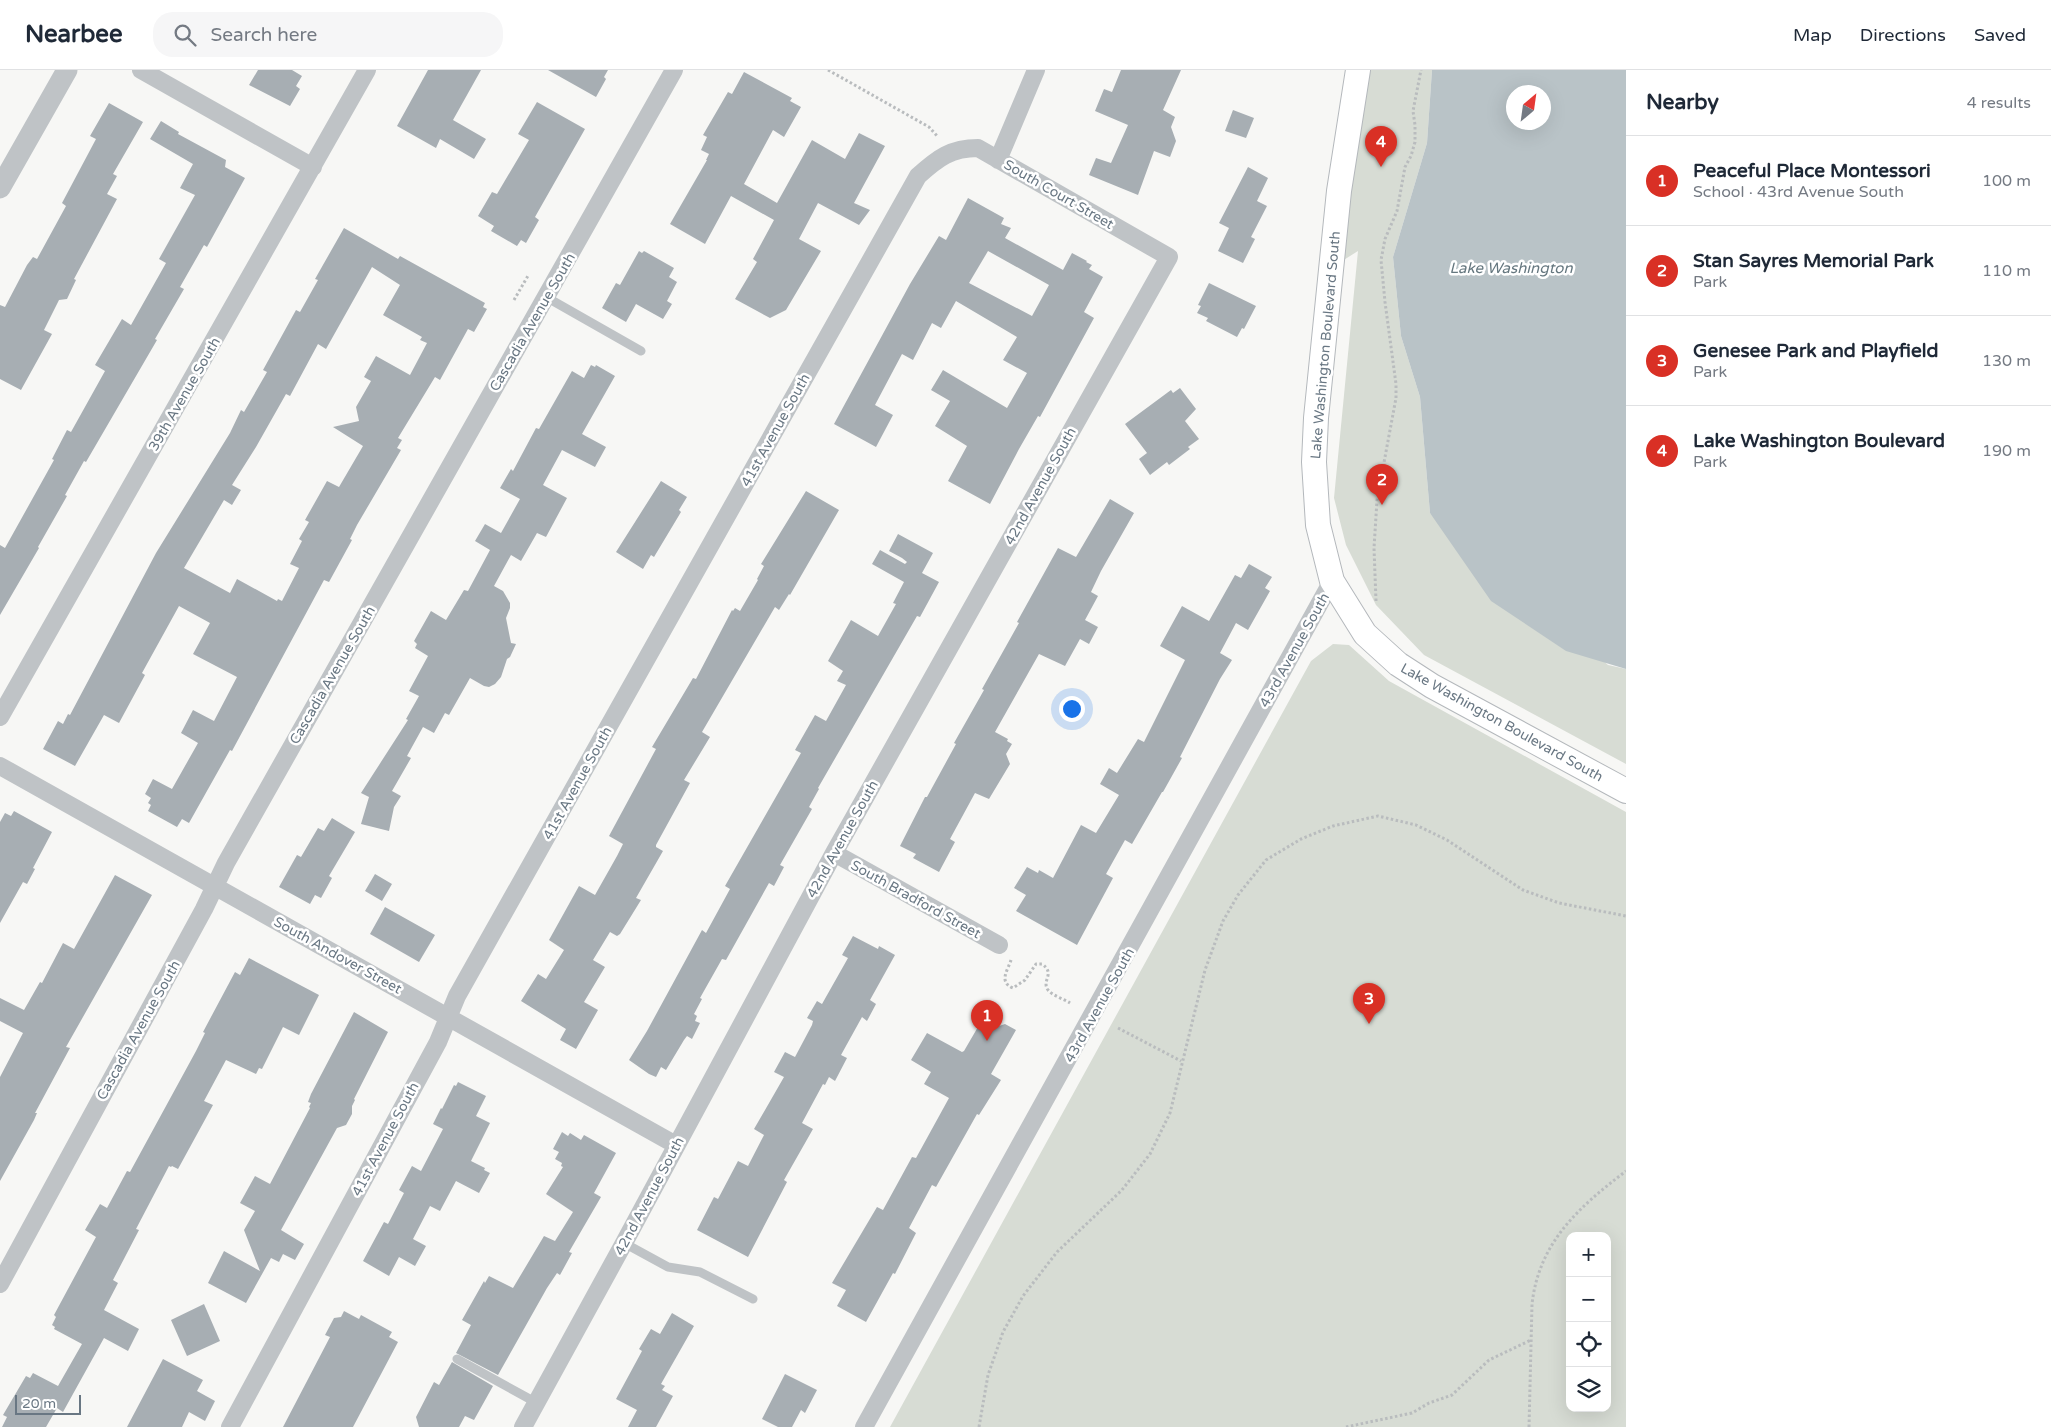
<!DOCTYPE html>
<meta charset="utf-8">
<style>
body{margin:0;font-family:"Varela Round",sans-serif;background:#f6f6f7;color:#1f2937}
.controls{position:absolute;right:15px;bottom:15px;display:grid;overflow:hidden;border-radius:10px;box-shadow:0 5px 20px #0002}
.controls button{width:45px;height:45px;display:grid;place-items:center;padding:0;border:0;border-bottom:1px solid #e0e1e3;background:#fff;color:#1f2937;font:25px sans-serif}
.compass{position:absolute;left:1506px;top:15px;width:45px;height:45px;border-radius:50%;background:#fff;box-shadow:0 5px 20px #0002;rotate:29deg}
.scale{position:absolute;left:15px;bottom:12px;width:66px;box-sizing:border-box;padding-left:5px;border:2px solid #697783;border-top:0;font-size:14px;line-height:18px;white-space:nowrap;color:#697783;-webkit-text-stroke:4px #fff;paint-order:stroke}
.you{position:absolute;left:1071px;top:638px;width:18px;height:18px;margin:-12px;border:4px solid #fff;border-radius:50%;background:#1a73e8;box-shadow:0 0 0 8px #1a73e833}
.badge{display:grid;place-items:center;width:32px;height:32px;border-radius:50%;background:#d93025;color:#fff;font-size:16px;font-weight:700}
.pin{position:absolute;translate:-50% -41px;filter:drop-shadow(0 1px 2px #0008)}
.pin::after{content:'';position:absolute;top:26px;width:18px;height:15px;background:inherit;clip-path:polygon(0 0,100% 0,50% 100%)}
.list{margin:0;padding:0;list-style:none}
h2{display:flex;justify-content:space-between;align-items:center;height:65px;margin:0;padding:0 20px;font-size:21px}
h2 small{font-size:16px;font-weight:400;color:#747a83}
.list li{display:grid;grid-template-columns:32px 1fr auto;gap:15px;align-items:center;box-sizing:border-box;height:90px;padding:0 20px;border-top:1px solid #e0e1e3}
.list b{display:block;font-size:19px;white-space:nowrap}
.list p{margin:0;font-size:16px;white-space:nowrap;color:#747a83}
.list em{font-size:16px;font-style:normal;color:#747a83}
.icon{flex:none;width:28px;height:28px;fill:none;stroke:currentColor;stroke-width:2;stroke-linecap:round;stroke-linejoin:round}
.map{position:relative;flex:none;width:1626px;height:1357px;overflow:hidden}
header{display:flex;align-items:center;gap:30px;box-sizing:border-box;height:70px;padding:0 25px;background:#fff;border-bottom:1px solid #e0e1e3}
header strong{font-size:24px}
nav{display:flex;gap:28px;margin-inline-start:auto;font-size:18px}
.search{width:350px;height:45px;background:#f6f6f7;display:flex;align-items:center;gap:12px;box-sizing:border-box;padding:0 18px;border-radius:20px;color:#747a83;font-size:19px}
main{display:flex}
aside{flex:1;background:#fff}
.map>svg:first-child{display:block}
.green{fill:#d7dcd4;fill-rule:evenodd}
.water{fill:#b9c3c7;fill-rule:evenodd}
.building{fill:#a7aeb3;fill-rule:evenodd}
.lines{fill:none;stroke-linecap:round;stroke-linejoin:round}
.secondary-casing{stroke:#b4b8bc;stroke-width:26}
.path{stroke:#b9bcbe;stroke-width:3;stroke-dasharray:2.5 2.5;stroke-linecap:butt}
.service{stroke:#bfc3c6;stroke-width:9}
.minor{stroke:#bfc3c6;stroke-width:18}
.tertiary{stroke:#bfc3c6;stroke-width:21}
.secondary{stroke:#fff;stroke-width:24}
.labels{text-anchor:middle;stroke-width:5;stroke-linejoin:round;paint-order:stroke}
.street-label{font-size:14px;fill:#697783;stroke:#fff}
.water-label{font-size:15px;font-style:italic;fill:#65777f;stroke:#fff}
</style>
<header>
<strong>Nearbee</strong>
<div class="search"><svg class="icon" aria-label="search" viewBox="0 0 24 24"><circle cx="10" cy="10" r="6"/><path d="M15 15l6 6"/></svg>Search here</div>
<nav><a>Map</a><a>Directions</a><a>Saved</a></nav>
</header>
<main>
<div class="map">
<svg width="1626" height="1357" viewBox="0 0 1626 1357">
<rect width="100%" height="100%" fill="#f7f7f5"/>
<path class="green" d="M 1360,0 L 1432,0 L 1427,73 L 1393,187 L 1401,266 L 1420,327 L 1430,443 L 1608,595 L 1626,599 L 1626,694 L 1424,585 L 1376,535 L 1346,475 L 1334,428 L 1358,181 L 1331,198 Z
M 1333,574 L 1349,575 L 1389,611 L 1626,742 L 1626,1357 L 890,1357 L 1311,591 ZM 1570,1166 L 1607,1166 L 1607,1338 L 1570,1338 Z"/>
<path class="water" d="M 1432,0 L 1626,0 L 1626,599 L 1566,581 L 1491,531 L 1430,443 L 1420,327 L 1401,266 L 1393,187 L 1427,73 ZM 1514,22 L 1544,22 L 1544,52 L 1514,52 Z"/>
<path class="building" d="M 258,0 L 292,0 L 302,6 L 296,16 L 300,19 L 290,36 L 249,15 Z
M 428,0 L 481,0 L 453,50 L 486,69 L 474,89 L 440,69 L 436,78 L 397,56 Z
M 548,0 L 608,0 L 604,7 L 606,9 L 596,27 Z
M 1121,0 L 1181,0 L 1163,40 L 1175,47 L 1171,57 L 1176,71 L 1170,87 L 1154,81 L 1138,125 L 1089,105 L 1096,88 L 1111,93 L 1128,55 L 1095,41 L 1104,19 L 1112,22 Z
M 744,2 L 792,28 L 790,31 L 801,37 L 784,67 L 773,60 L 744,114 L 777,133 L 812,70 L 845,89 L 859,63 L 885,76 L 854,133 L 870,140 L 859,155 L 818,133 L 799,169 L 821,181 L 786,240 L 770,248 L 735,229 L 757,192 L 753,189 L 774,150 L 731,126 L 705,174 L 670,154 L 707,90 L 706,90 L 709,84 L 701,80 L 707,67 L 703,65 L 728,22 L 732,24 Z
M 537,32 L 585,59 L 535,147 L 539,150 L 526,173 L 521,170 L 517,176 L 491,161 L 494,156 L 478,146 L 492,122 L 497,124 L 529,70 L 518,64 Z
M 109,33 L 143,52 L 113,104 L 117,106 L 107,124 L 117,129 L 74,209 L 76,210 L 67,229 L 59,230 L 44,260 L 52,264 L 21,320 L 0,309 L 0,235 L 5,237 L 27,195 L 33,187 L 37,189 L 66,136 L 62,133 L 96,69 L 90,66 Z
M 1233,40 L 1254,48 L 1246,68 L 1225,61 Z
M 161,51 L 179,62 L 178,64 L 226,90 L 225,97 L 245,108 L 207,177 L 204,175 L 180,217 L 184,219 L 155,269 L 157,270 L 86,392 L 84,391 L 65,425 L 67,426 L 38,477 L 39,478 L 0,545 L 0,475 L 5,478 L 54,390 L 52,389 L 67,360 L 71,362 L 105,301 L 95,295 L 122,249 L 131,255 L 166,193 L 159,189 L 195,125 L 180,118 L 193,94 L 150,69 Z
M 1248,97 L 1268,108 L 1257,131 L 1267,136 L 1251,167 L 1255,169 L 1243,193 L 1218,181 L 1229,158 L 1219,153 Z
M 968,128 L 1004,148 L 1001,154 L 1011,158 L 1005,168 L 1063,200 L 1072,183 L 1087,191 L 1086,192 L 1092,195 L 1089,199 L 1103,207 L 1084,242 L 1094,248 L 1040,347 L 1038,346 L 1019,379 L 990,434 L 948,411 L 967,376 L 935,356 L 950,331 L 931,320 L 943,300 L 1007,338 L 1027,303 L 1003,290 L 1017,267 L 956,231 L 941,258 L 932,253 L 913,290 L 902,284 L 875,335 L 893,345 L 876,377 L 834,354 L 910,214 L 939,166 L 946,170 ZM 988,181 L 1049,215 L 1032,246 L 969,213 Z
M 344,158 L 398,189 L 400,186 L 485,233 L 483,237 L 487,239 L 474,262 L 468,259 L 440,310 L 435,307 L 398,368 L 402,370 L 397,378 L 401,380 L 357,455 L 350,469 L 352,470 L 329,512 L 324,510 L 232,681 L 230,680 L 189,753 L 182,749 L 177,757 L 148,741 L 151,735 L 148,733 L 151,728 L 145,724 L 153,709 L 172,719 L 198,673 L 181,663 L 193,640 L 214,651 L 237,607 L 193,584 L 210,553 L 179,536 L 142,603 L 145,605 L 119,653 L 104,645 L 75,696 L 43,679 L 58,651 L 63,654 L 68,644 L 70,645 L 156,483 L 230,363 L 241,340 L 244,342 L 267,302 L 263,300 L 296,240 L 300,242 L 318,210 L 315,209 ZM 372,197 L 400,215 L 383,245 L 422,267 L 420,270 L 427,273 L 410,305 L 376,286 L 364,307 L 371,311 L 356,337 L 359,351 L 333,357 L 363,376 L 339,417 L 327,411 L 305,450 L 309,452 L 299,469 L 302,471 L 290,494 L 299,498 L 282,531 L 278,529 L 277,531 L 237,509 L 230,523 L 184,498 L 224,430 L 232,435 L 241,420 L 232,415 L 256,377 L 286,324 L 290,326 L 318,274 L 326,279 Z
M 639,181 L 642,183 L 644,181 L 674,198 L 669,207 L 677,212 L 667,231 L 672,234 L 663,249 L 636,234 L 626,252 L 602,238 L 616,213 L 620,215 Z
M 1209,213 L 1256,236 L 1244,259 L 1242,258 L 1237,267 L 1206,251 L 1208,248 L 1197,243 L 1201,236 L 1198,235 Z
M 591,295 L 595,297 L 596,295 L 615,306 L 582,364 L 606,377 L 595,397 L 562,380 L 543,415 L 567,428 L 546,467 L 537,463 L 521,491 L 511,485 L 494,516 L 503,521 L 510,533 L 510,538 L 506,548 L 511,573 L 516,574 L 510,587 L 507,589 L 501,607 L 495,614 L 489,617 L 484,616 L 470,608 L 449,645 L 445,643 L 434,663 L 423,657 L 407,686 L 411,688 L 392,721 L 401,726 L 394,737 L 389,761 L 361,754 L 369,727 L 361,723 L 408,650 L 406,649 L 419,626 L 409,621 L 428,586 L 415,578 L 417,574 L 414,571 L 431,541 L 446,550 L 464,520 L 468,521 L 490,480 L 475,471 L 485,454 L 501,463 L 520,429 L 500,418 L 511,399 L 513,401 L 536,358 L 539,359 L 572,301 L 584,308 Z
M 1180,318 L 1196,339 L 1185,351 L 1199,369 L 1188,377 L 1190,379 L 1169,395 L 1167,392 L 1150,405 L 1139,389 L 1147,383 L 1125,354 L 1171,320 L 1173,323 Z
M 661,411 L 687,427 L 679,440 L 681,442 L 654,487 L 651,485 L 643,499 L 616,482 Z
M 806,421 L 839,440 L 790,525 L 789,524 L 779,540 L 775,537 L 702,662 L 710,667 L 684,710 L 690,713 L 656,775 L 656,777 L 663,781 L 636,828 L 641,830 L 620,864 L 617,866 L 610,862 L 593,890 L 605,897 L 584,932 L 598,940 L 576,979 L 560,970 L 566,959 L 521,931 L 538,904 L 546,909 L 564,880 L 549,870 L 579,816 L 595,825 L 617,786 L 623,774 L 609,766 L 656,679 L 652,677 L 693,608 L 696,609 L 732,540 L 733,541 L 735,538 L 740,541 L 758,510 L 757,509 L 764,496 L 761,494 Z
M 1110,429 L 1134,443 L 1101,501 L 1091,522 L 1098,526 L 1085,550 L 1098,557 L 1089,574 L 1080,569 L 1065,596 L 1039,584 L 995,662 L 1008,669 L 1007,671 L 1012,674 L 1006,684 L 1010,694 L 989,729 L 975,723 L 950,769 L 955,772 L 939,802 L 913,788 L 916,784 L 900,776 L 925,727 L 927,727 L 956,674 L 954,673 L 984,620 L 982,619 L 1019,553 L 1017,552 L 1058,478 L 1076,487 Z
M 898,464 L 933,483 L 922,503 L 939,512 L 920,547 L 917,546 L 818,718 L 819,719 L 809,737 L 812,739 L 780,795 L 784,797 L 774,816 L 769,813 L 726,890 L 722,889 L 700,928 L 702,929 L 694,944 L 697,946 L 695,951 L 700,953 L 692,969 L 687,966 L 684,970 L 666,1000 L 661,997 L 656,1007 L 649,1004 L 629,990 L 647,961 L 702,860 L 706,863 L 730,819 L 725,816 L 801,683 L 795,680 L 815,645 L 826,651 L 846,615 L 837,611 L 843,601 L 828,591 L 851,550 L 878,566 L 896,534 L 893,533 L 904,512 L 872,494 L 880,480 L 905,494 L 907,492 L 902,488 L 889,481 Z
M 1249,494 L 1272,507 L 1265,518 L 1270,521 L 1248,560 L 1236,553 L 1220,583 L 1232,590 L 1220,609 L 1180,687 L 1182,688 L 1163,722 L 1162,722 L 1132,774 L 1125,770 L 1106,804 L 1113,808 L 1077,875 L 1016,841 L 1026,825 L 1014,818 L 1027,797 L 1038,803 L 1039,800 L 1053,808 L 1081,755 L 1096,763 L 1119,725 L 1100,714 L 1109,698 L 1117,703 L 1138,669 L 1144,672 L 1185,590 L 1160,576 L 1182,536 L 1209,551 L 1235,505 L 1241,508 Z
M 14,741 L 52,762 L 33,798 L 35,799 L 27,814 L 23,812 L 0,853 L 0,752 L 5,743 L 11,746 Z
M 332,748 L 355,762 L 329,806 L 332,808 L 321,828 L 315,825 L 310,834 L 279,817 L 297,785 L 301,787 L 318,758 L 324,761 Z
M 375,804 L 392,814 L 382,831 L 365,821 Z
M 115,805 L 152,825 L 66,977 L 70,978 L 35,1043 L 37,1043 L 34,1050 L 0,1111 L 0,1007 L 23,963 L 0,951 L 0,928 L 24,940 L 40,912 L 42,913 L 63,873 L 74,879 Z
M 385,837 L 435,865 L 419,892 L 370,864 Z
M 853,866 L 878,879 L 879,876 L 895,885 L 870,930 L 876,934 L 867,951 L 862,947 L 841,985 L 847,988 L 835,1011 L 829,1007 L 825,1015 L 823,1014 L 802,1053 L 813,1059 L 784,1110 L 787,1112 L 748,1187 L 697,1160 L 714,1127 L 718,1129 L 738,1091 L 748,1096 L 764,1065 L 754,1059 L 784,1007 L 774,1002 L 785,982 L 795,987 L 812,955 L 813,951 L 807,948 L 817,931 L 822,934 L 848,888 L 842,885 Z
M 249,888 L 319,925 L 299,965 L 283,957 L 262,999 L 259,998 L 256,1004 L 226,990 L 204,1031 L 213,1035 L 178,1099 L 172,1096 L 171,1097 L 169,1096 L 136,1159 L 139,1160 L 113,1210 L 118,1213 L 104,1240 L 139,1259 L 128,1281 L 104,1268 L 63,1342 L 57,1338 L 46,1357 L 2,1357 L 7,1347 L 3,1345 L 26,1306 L 30,1308 L 33,1303 L 58,1316 L 82,1274 L 54,1259 L 55,1257 L 52,1255 L 56,1247 L 54,1245 L 96,1167 L 85,1160 L 100,1134 L 107,1138 L 127,1101 L 130,1102 L 196,981 L 205,963 L 203,962 L 235,902 L 240,905 Z
M 354,942 L 388,962 L 354,1029 L 355,1030 L 352,1036 L 352,1044 L 346,1055 L 337,1058 L 281,1160 L 304,1174 L 295,1190 L 283,1184 L 279,1192 L 271,1188 L 246,1233 L 208,1213 L 224,1181 L 260,1201 L 244,1160 L 255,1141 L 240,1133 L 255,1106 L 270,1114 L 310,1038 L 309,1037 L 311,1033 L 308,1032 L 311,1024 Z
M 982,950 L 996,957 L 1005,954 L 1016,960 L 991,1004 L 1001,1010 L 979,1045 L 977,1044 L 936,1117 L 932,1115 L 909,1158 L 916,1163 L 895,1204 L 893,1203 L 866,1252 L 837,1236 L 846,1220 L 832,1213 L 877,1137 L 883,1140 L 912,1087 L 916,1088 L 949,1028 L 924,1014 L 931,1002 L 911,990 L 927,963 L 962,982 L 964,981 Z
M 458,1012 L 486,1026 L 476,1046 L 490,1053 L 471,1091 L 485,1098 L 484,1100 L 490,1103 L 479,1123 L 456,1111 L 440,1141 L 430,1136 L 413,1169 L 426,1176 L 415,1196 L 399,1187 L 389,1206 L 363,1191 L 384,1152 L 388,1154 L 404,1123 L 399,1120 L 412,1096 L 421,1101 L 443,1059 L 433,1054 L 441,1038 L 442,1039 L 454,1015 L 456,1016 Z
M 562,1062 L 568,1066 L 570,1063 L 581,1070 L 584,1065 L 616,1083 L 594,1123 L 601,1127 L 569,1182 L 572,1183 L 560,1205 L 557,1203 L 547,1218 L 498,1305 L 456,1283 L 471,1255 L 462,1250 L 484,1211 L 485,1213 L 489,1206 L 513,1218 L 544,1166 L 555,1171 L 573,1142 L 546,1124 L 563,1097 L 561,1096 L 562,1093 L 555,1089 L 559,1082 L 553,1079 Z
M 204,1234 L 220,1271 L 187,1286 L 171,1250 Z
M 344,1241 L 359,1249 L 361,1245 L 392,1262 L 389,1267 L 398,1272 L 353,1357 L 283,1357 L 330,1267 L 325,1265 L 334,1248 L 341,1247 Z
M 672,1243 L 694,1256 L 661,1314 L 665,1316 L 662,1320 L 673,1326 L 656,1357 L 628,1357 L 637,1340 L 616,1329 L 642,1281 L 639,1279 L 651,1259 L 660,1264 Z
M 163,1289 L 203,1310 L 197,1321 L 215,1331 L 205,1351 L 189,1342 L 182,1357 L 127,1357 Z
M 452,1292 L 493,1316 L 474,1350 L 465,1346 L 459,1357 L 419,1357 L 416,1347 L 434,1312 L 439,1315 Z
M 785,1304 L 817,1320 L 805,1343 L 801,1340 L 792,1357 L 778,1357 L 762,1349 Z"/>
<g class="lines">
<defs>
<path id="secondary" d="M 1358,0 L 1339,121 L 1316,348 L 1314,392 L 1318,455 L 1332,511 L 1365,564 L 1398,594 L 1432,616 L 1626,721"/>
</defs>
<use href="#secondary" class="secondary-casing"/>
<path class="path" d="M 828,0 L 929,57 L 938,67
M 514,230 L 529,204
M 1376,531 L 1374,478 L 1377,430 L 1396,328 L 1396,314 L 1385,232 L 1381,190 L 1385,169 L 1397,141 L 1405,97 L 1411,86 L 1415,72 L 1415,55 L 1413,41 L 1421,0
M 1011,890 C 1008,900 998,912 1013,918 L 1025,910 L 1036,894 L 1042,894 C 1056,904 1041,910 1048,920 C 1053,926 1064,929 1070,933
M 1118,958 L 1181,991
M 979,1357 L 988,1305 L 1003,1262 L 1023,1226 L 1057,1182 L 1122,1120 L 1150,1084 L 1170,1043 L 1205,900 L 1223,851 L 1238,825 L 1266,790 L 1301,769 L 1333,756 L 1378,746 L 1416,755 L 1447,770 L 1523,820 L 1559,833 L 1626,846
M 1346,1357 L 1412,1343 L 1429,1333 L 1452,1325 L 1489,1290 L 1531,1270
M 1529,1357 L 1532,1234 C 1539,1172 1579,1137 1626,1101"/>
<path class="service" d="M 546,227 L 641,281
M 624,1173 L 668,1197 L 700,1202 L 753,1229
M 457,1289 L 537,1333"/>
<path class="minor" d="M 141,0 L 313,97
M 998,90 L 1036,0
M 0,647 L 367,0
M 0,696 L 676,1075
M 834,783 L 999,875
M 0,1214 L 204,839 L 226,793 L 674,0
M 230,1357 L 438,972 L 457,926 L 918,106 C 938,88 951,78 978,78 L 1169,187 L 834,783 L 624,1173 L 523,1357
M 864,1357 L 1332,511"/>
<path class="tertiary" d="M 0,118 L 67,0"/>
<use href="#secondary" class="secondary"/>
</g>
<g class="labels">
<g class="street-label">
<text transform="translate(1059 124) rotate(30)" y="5">South Court Street</text>
<text transform="translate(532 252) rotate(-60)" y="5">Cascadia Avenue South</text>
<text transform="translate(1325 275) rotate(-85)" y="5">Lake Washington Boulevard South</text>
<text transform="translate(184 324) rotate(-60)" y="5">39th Avenue South</text>
<text transform="translate(775 360) rotate(-61)" y="5">41st Avenue South</text>
<text transform="translate(1040 416) rotate(-61)" y="5">42nd Avenue South</text>
<text transform="translate(1294 580) rotate(-61)" y="5">43rd Avenue South</text>
<text transform="translate(332 605) rotate(-60)" y="5">Cascadia Avenue South</text>
<text transform="translate(1502 652) rotate(29)" y="5">Lake Washington Boulevard South</text>
<text transform="translate(577 713) rotate(-61)" y="5">41st Avenue South</text>
<text transform="translate(842 769) rotate(-61)" y="5">42nd Avenue South</text>
<text transform="translate(916 829) rotate(29)" y="5">South Bradford Street</text>
<text transform="translate(338 885) rotate(29)" y="5">South Andover Street</text>
<text transform="translate(1099 935) rotate(-61)" y="5">43rd Avenue South</text>
<text transform="translate(138 960) rotate(-61)" y="5">Cascadia Avenue South</text>
<text transform="translate(385 1069) rotate(-62)" y="5">41st Avenue South</text>
<text transform="translate(649 1126) rotate(-62)" y="5">42nd Avenue South</text>
</g>
<g class="water-label">
<text x="1511" y="203">Lake Washington</text>
</g>
</g>
</svg>
<div class="controls">
<button>+</button>
<button>−</button>
<button><svg class="icon" aria-label="locate" viewBox="0 0 24 24"><circle cx="12" cy="12" r="6"/><path d="M12 2v4M12 18v4M2 12h4M18 12h4"/></svg></button>
<button><svg class="icon" aria-label="layers" viewBox="0 0 24 24"><path d="M12 4l9 5-9 5-9-5zM3 14l9 5 9-5"/></svg></button>
</div>
<svg class="compass" viewBox="-18 -18 36 36"><path d="M0-13l5 13h-10z" fill="#e53935"/><path d="M0 13l5-13h-10z" fill="#747a83"/></svg>
<div class="scale">20 m</div>
<div class="you"></div>
<div class="pin badge" style="left:987px;top:971px">1</div>
<div class="pin badge" style="left:1382px;top:435px">2</div>
<div class="pin badge" style="left:1369px;top:954px">3</div>
<div class="pin badge" style="left:1381px;top:97px">4</div>
</div>
<aside>
<h2>Nearby<small>4 results</small></h2>
<ul class="list">
<li><span class="badge">1</span><div><b>Peaceful Place Montessori</b><p>School · 43rd Avenue South</p></div><em>100 m</em></li>
<li><span class="badge">2</span><div><b>Stan Sayres Memorial Park</b><p>Park</p></div><em>110 m</em></li>
<li><span class="badge">3</span><div><b>Genesee Park and Playfield</b><p>Park</p></div><em>130 m</em></li>
<li><span class="badge">4</span><div><b>Lake Washington Boulevard</b><p>Park</p></div><em>190 m</em></li>
</ul>
</aside>
</main>
